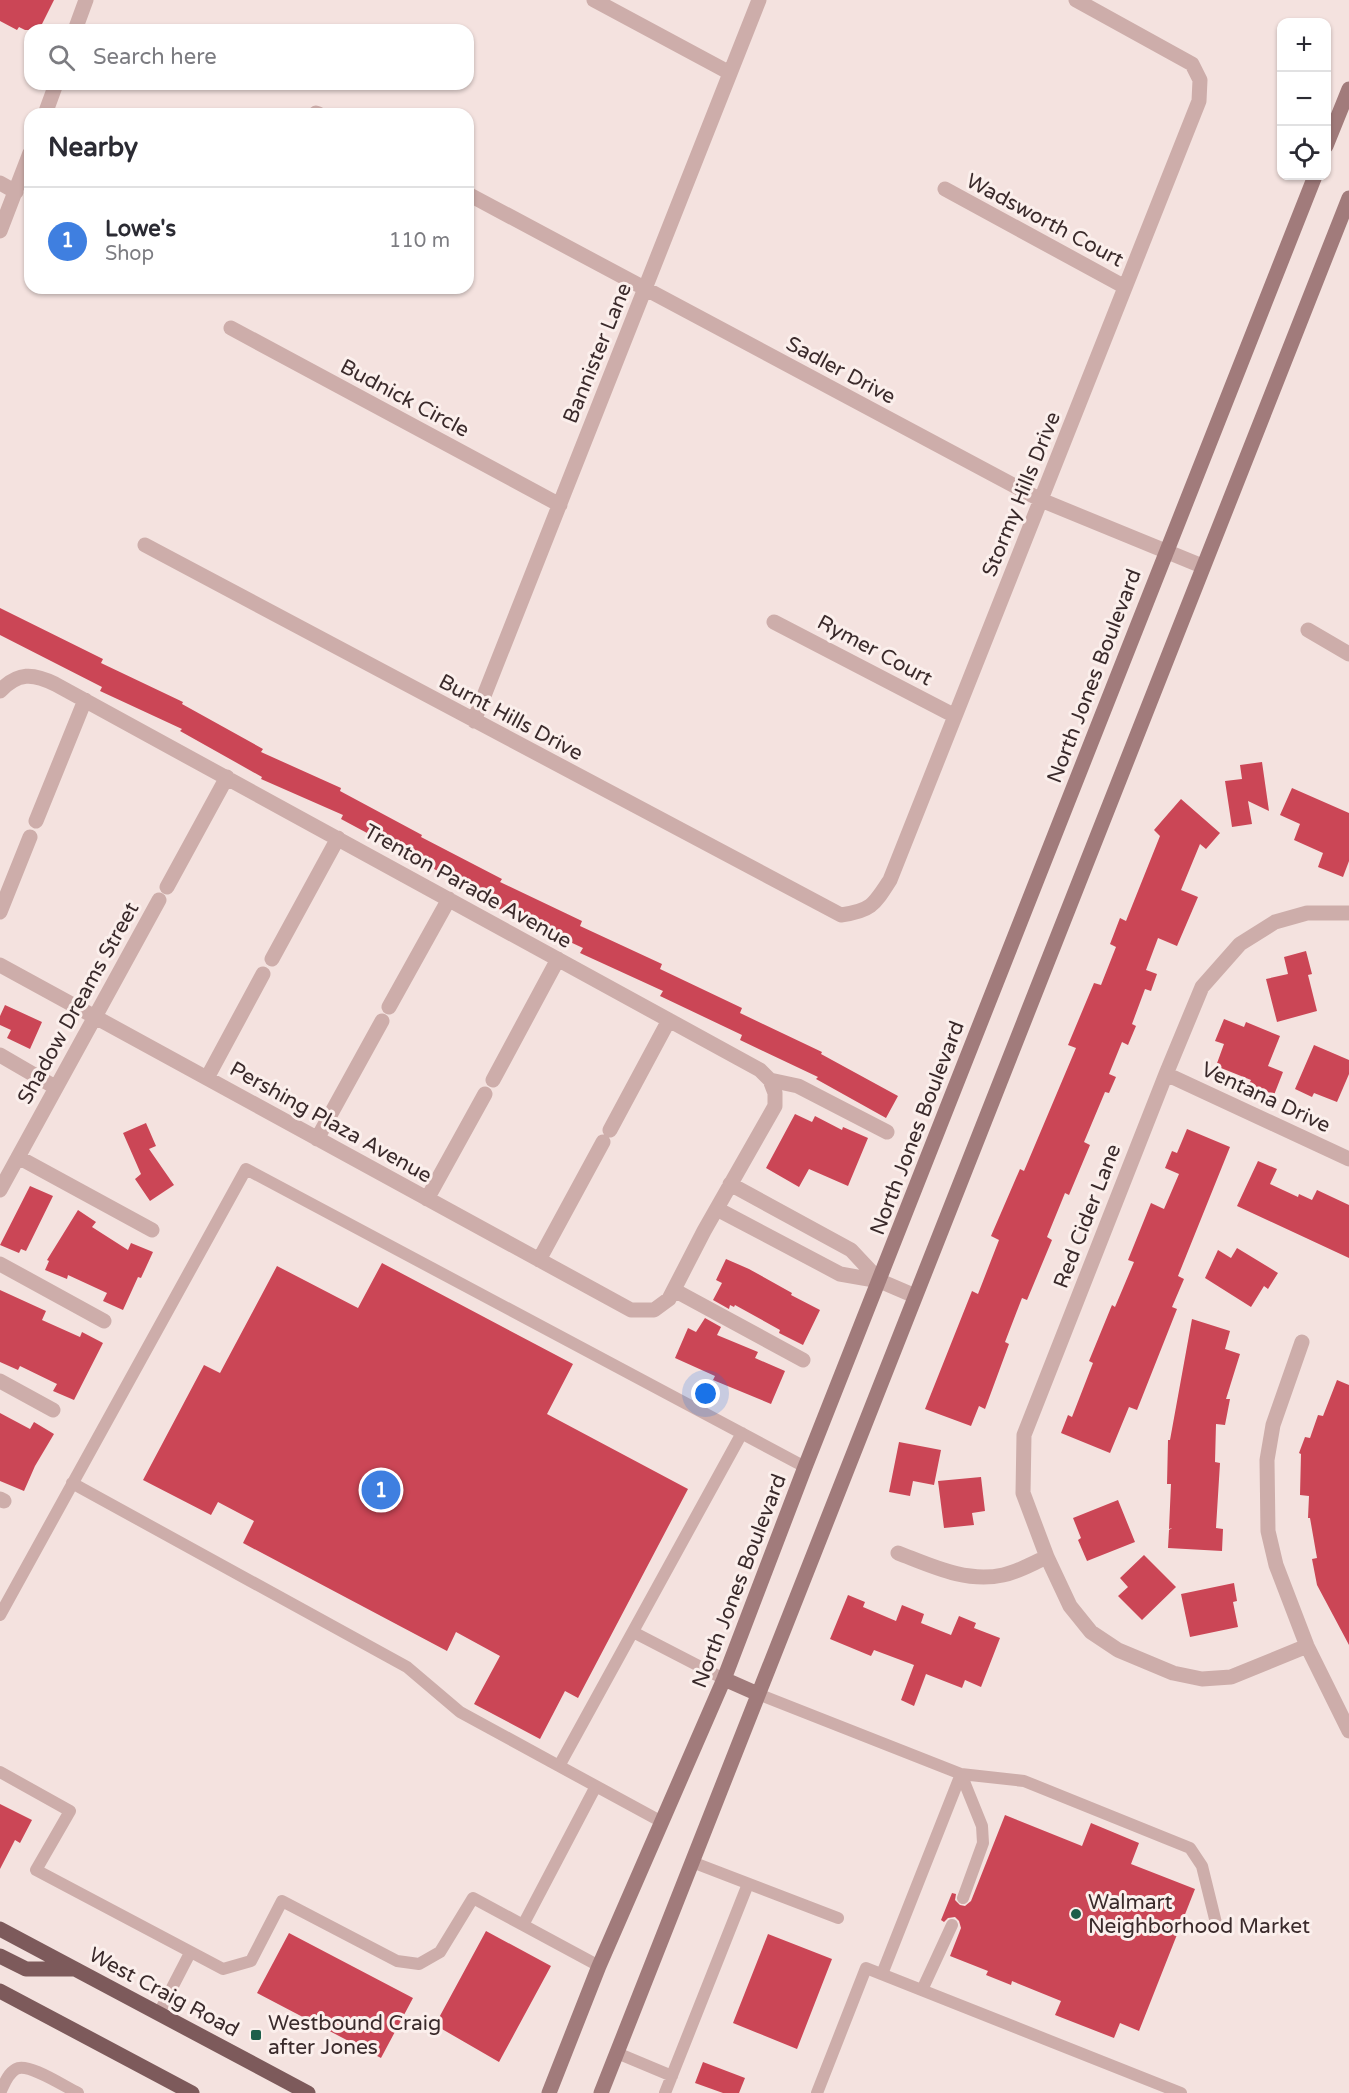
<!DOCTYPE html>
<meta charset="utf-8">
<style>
body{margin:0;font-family:"Varela Round",sans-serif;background:#f7f7f7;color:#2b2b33}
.controls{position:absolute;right:18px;top:18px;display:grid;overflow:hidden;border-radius:12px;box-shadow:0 2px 4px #0004}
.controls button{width:54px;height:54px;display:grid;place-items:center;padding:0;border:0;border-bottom:2px solid #e1e1e2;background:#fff;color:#2b2b33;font:30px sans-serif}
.you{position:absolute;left:706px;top:1394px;width:21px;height:21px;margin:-15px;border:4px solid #fff;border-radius:50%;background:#1a73e8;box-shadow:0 0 0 9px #1a73e833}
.badge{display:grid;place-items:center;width:39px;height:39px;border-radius:50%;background:#111827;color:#fff;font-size:20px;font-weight:700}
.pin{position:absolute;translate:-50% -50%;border:3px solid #fff;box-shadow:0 2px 6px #0006}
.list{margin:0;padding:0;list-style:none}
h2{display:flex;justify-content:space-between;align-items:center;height:78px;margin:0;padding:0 24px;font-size:26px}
h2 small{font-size:20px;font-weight:400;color:#7c7c81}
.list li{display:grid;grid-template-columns:39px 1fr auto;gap:18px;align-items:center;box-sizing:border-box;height:108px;padding:0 24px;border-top:2px solid #e1e1e2}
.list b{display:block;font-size:22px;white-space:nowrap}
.list p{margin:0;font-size:20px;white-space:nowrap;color:#7c7c81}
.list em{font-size:20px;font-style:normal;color:#7c7c81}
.icon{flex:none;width:33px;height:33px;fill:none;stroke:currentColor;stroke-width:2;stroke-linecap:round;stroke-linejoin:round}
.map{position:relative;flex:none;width:1349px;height:2093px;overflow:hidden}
.search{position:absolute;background:#fff;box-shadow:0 2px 4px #0004;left:24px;top:24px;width:450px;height:66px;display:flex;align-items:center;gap:15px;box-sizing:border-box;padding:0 21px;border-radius:18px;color:#7c7c81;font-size:22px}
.panel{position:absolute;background:#fff;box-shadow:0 2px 4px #0004;left:24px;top:108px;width:450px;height:186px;border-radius:18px}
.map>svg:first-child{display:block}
.building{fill:#cb4656}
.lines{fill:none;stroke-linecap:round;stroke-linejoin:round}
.service{stroke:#cdadaa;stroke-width:12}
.minor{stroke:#cdadaa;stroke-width:15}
.secondary{stroke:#a17b7b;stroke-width:15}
.primary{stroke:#7d5a5b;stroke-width:15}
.poi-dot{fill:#1d5e4a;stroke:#fbefec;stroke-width:2}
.labels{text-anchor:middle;stroke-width:6;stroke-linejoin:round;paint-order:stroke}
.street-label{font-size:21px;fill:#3a2a2b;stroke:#fbefec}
.poi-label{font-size:21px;fill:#3a2a2b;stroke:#fbefec;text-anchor:start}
</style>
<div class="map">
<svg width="1349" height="2093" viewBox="0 0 1349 2093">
<rect width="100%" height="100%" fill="#f4e2df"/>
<path class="building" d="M 0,0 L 54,0 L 39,30 L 25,30 L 19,27 L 17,30 L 0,21 Z
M 0,608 L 103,659 L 101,663 L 183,702 L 182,704 L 263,749 L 261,752 L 341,788 L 340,791 L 422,835 L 421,837 L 502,879 L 500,882 L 582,921 L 580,926 L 662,964 L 660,969 L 742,1008 L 740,1013 L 822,1052 L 821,1054 L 898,1096 L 886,1118 L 816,1079 L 818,1077 L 740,1040 L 742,1035 L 660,996 L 663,991 L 580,953 L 583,948 L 499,909 L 501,905 L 341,819 L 343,815 L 261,779 L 262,777 L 180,731 L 182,729 L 100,691 L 102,687 L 0,635 Z
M 1262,762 L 1269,811 L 1248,801 L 1252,824 L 1232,827 L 1225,781 L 1242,779 L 1240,765 Z
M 1292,788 L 1349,813 L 1349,861 L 1343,877 L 1318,867 L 1323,853 L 1294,840 L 1300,824 L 1280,815 Z
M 1181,799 L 1220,833 L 1206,849 L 1200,844 L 1181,890 L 1198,897 L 1177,946 L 1158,938 L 1146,970 L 1157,974 L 1151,991 L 1145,989 L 1132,1024 L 1136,1026 L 1128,1045 L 1122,1042 L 1109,1074 L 1116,1077 L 1109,1093 L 1105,1092 L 1084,1142 L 1090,1145 L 1069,1195 L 1065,1193 L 1047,1237 L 1052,1240 L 1027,1300 L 1022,1298 L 1005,1342 L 1009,1344 L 985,1409 L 979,1406 L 971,1426 L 925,1409 L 972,1291 L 978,1294 L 999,1240 L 991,1236 L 1020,1169 L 1024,1171 L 1076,1048 L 1068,1045 L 1094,983 L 1101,985 L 1116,947 L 1110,944 L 1120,918 L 1126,921 L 1160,836 L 1154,830 Z
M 1306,951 L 1312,974 L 1308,975 L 1317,1011 L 1277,1022 L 1266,979 L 1288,974 L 1284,957 Z
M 5,1005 L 42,1022 L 30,1049 L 7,1038 L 11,1030 L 0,1025 L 0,1016 Z
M 1224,1019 L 1244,1027 L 1246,1022 L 1280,1036 L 1268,1066 L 1283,1072 L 1274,1095 L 1249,1084 L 1251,1080 L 1216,1066 L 1224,1044 L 1215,1041 Z
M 1314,1045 L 1349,1060 L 1349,1074 L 1337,1102 L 1314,1093 L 1312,1097 L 1295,1089 Z
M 795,1114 L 812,1122 L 815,1116 L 842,1130 L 843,1127 L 868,1138 L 848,1186 L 809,1169 L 799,1187 L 766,1168 Z
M 146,1123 L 156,1146 L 149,1149 L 174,1185 L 150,1201 L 135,1179 L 141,1174 L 123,1133 Z
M 1187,1129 L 1230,1147 L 1178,1276 L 1184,1279 L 1172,1307 L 1177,1309 L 1137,1410 L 1129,1407 L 1110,1453 L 1061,1433 L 1068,1415 L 1072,1417 L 1093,1363 L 1089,1361 L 1112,1305 L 1115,1307 L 1134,1262 L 1128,1260 L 1151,1203 L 1164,1209 L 1179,1174 L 1165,1168 L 1172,1151 L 1177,1153 Z
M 1258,1161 L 1277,1169 L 1270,1184 L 1298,1197 L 1299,1194 L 1312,1200 L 1317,1190 L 1349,1205 L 1349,1258 L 1237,1206 Z
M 30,1186 L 53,1196 L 26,1251 L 21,1249 L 19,1253 L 0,1245 Z
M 78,1210 L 96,1222 L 92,1227 L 128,1250 L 131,1243 L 153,1252 L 141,1278 L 138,1277 L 123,1310 L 103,1301 L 107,1293 L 68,1275 L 67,1279 L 45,1270 L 49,1261 L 47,1260 Z
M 1237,1248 L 1278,1273 L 1268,1289 L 1264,1286 L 1251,1307 L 1205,1278 L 1218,1250 L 1231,1258 Z
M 726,1259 L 749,1269 L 792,1293 L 791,1295 L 820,1310 L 803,1345 L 779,1333 L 780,1330 L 735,1305 L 734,1307 L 730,1305 L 729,1309 L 713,1300 L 722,1283 L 716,1280 Z
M 382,1263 L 573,1364 L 547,1414 L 688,1489 L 578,1698 L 565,1691 L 540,1739 L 474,1704 L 500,1656 L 456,1632 L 447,1651 L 243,1543 L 254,1521 L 218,1502 L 211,1515 L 143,1480 L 204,1365 L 220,1373 L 277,1266 L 358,1308 Z
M 0,1290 L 46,1311 L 42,1320 L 80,1337 L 82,1332 L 103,1343 L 74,1400 L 53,1391 L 57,1384 L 20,1366 L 18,1370 L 0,1362 Z
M 705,1318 L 721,1327 L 717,1335 L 758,1352 L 755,1358 L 785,1371 L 771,1404 L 713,1380 L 715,1376 L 675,1358 L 688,1328 L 696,1332 Z
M 1192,1319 L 1230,1331 L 1225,1349 L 1240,1354 L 1226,1399 L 1230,1399 L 1225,1425 L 1216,1424 L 1215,1462 L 1220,1463 L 1216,1528 L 1223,1529 L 1222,1551 L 1168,1548 L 1169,1530 L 1172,1528 L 1169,1529 L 1171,1484 L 1167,1484 L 1168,1440 L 1170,1440 Z
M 1337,1380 L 1349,1385 L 1349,1645 L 1317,1585 L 1312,1559 L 1317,1558 L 1310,1518 L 1308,1518 L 1309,1496 L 1300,1495 L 1301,1454 L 1299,1453 L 1305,1437 L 1310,1438 L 1318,1415 L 1323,1416 Z
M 0,1413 L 30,1429 L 34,1422 L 54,1434 L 35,1466 L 24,1491 L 0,1481 Z
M 899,1442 L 941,1450 L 934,1485 L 913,1481 L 910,1496 L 889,1492 Z
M 981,1477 L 985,1511 L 972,1513 L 974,1525 L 944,1528 L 938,1481 Z
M 1118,1500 L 1135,1542 L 1087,1561 L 1078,1540 L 1081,1538 L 1073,1518 Z
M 1144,1555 L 1176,1587 L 1142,1620 L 1118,1596 L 1128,1587 L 1120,1578 Z
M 1234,1583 L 1237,1601 L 1233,1602 L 1238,1627 L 1190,1637 L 1181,1594 Z
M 848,1595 L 865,1602 L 863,1607 L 896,1621 L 902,1605 L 924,1614 L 921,1623 L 951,1635 L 959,1616 L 976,1623 L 974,1628 L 1000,1638 L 981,1687 L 965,1680 L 962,1688 L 926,1674 L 914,1706 L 901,1700 L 914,1665 L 874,1650 L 871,1656 L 830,1639 Z
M 0,1804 L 32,1820 L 20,1843 L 15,1840 L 0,1869 Z
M 1005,1815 L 1082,1846 L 1091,1823 L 1139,1843 L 1131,1864 L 1195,1889 L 1139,2031 L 1120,2023 L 1114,2038 L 1055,2015 L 1061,2001 L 1012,1981 L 1011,1985 L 986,1975 L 988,1971 L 950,1956 L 961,1928 L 959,1921 L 955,1917 L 948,1918 L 944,1922 L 941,1920 L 952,1893 L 956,1894 L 955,1900 L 960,1905 L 965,1906 L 971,1901 Z
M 486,1931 L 551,1966 L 499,2062 L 435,2025 Z
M 289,1933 L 413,1998 L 381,2058 L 257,1993 Z
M 768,1934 L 832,1959 L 797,2049 L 733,2023 Z
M 703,2062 L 745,2078 L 739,2093 L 723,2093 L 695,2083 Z"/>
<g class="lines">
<path class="service" d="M 72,1483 L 407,1667 L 460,1712 L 559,1766
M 0,1615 L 246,1169 L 805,1467
M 633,1632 L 724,1679
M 758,1694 L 961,1774 L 882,1974
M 0,1772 L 70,1811 L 36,1870 L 223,1969 L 251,1961 L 282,1901 L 397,1961 L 419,1964 L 440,1952 L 473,1898 L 523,1925
M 596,1786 L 523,1925 L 599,1966
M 662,1822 L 559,1766 L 742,1433
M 692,1862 L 838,1918
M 963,1898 L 983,1843 L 982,1826 L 961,1774 L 1024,1781 L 1190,1848 L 1202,1866 L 1217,1927
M 922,1990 L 952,1925
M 159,2013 L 190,1953
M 617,2053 L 672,2076
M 0,2093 C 4,2085 7,2074 16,2069 C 28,2062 65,2087 78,2093
M 665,2093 L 748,1884
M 817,2093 L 866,1968 L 1181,2093"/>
<path class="minor" d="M 594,0 L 730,73
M 75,30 L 86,0
M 316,113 L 319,114
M 45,114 L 56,84
M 0,183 L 16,192
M 945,189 L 1125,287
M 468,194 L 1041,500 L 1202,566
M 0,231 L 30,153
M 231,328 L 560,505
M 145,545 L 841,915 C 871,911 874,905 890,880 L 1199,101 L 1200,80 L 1192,64 L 1076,0
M 774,622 L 955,716
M 1308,630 L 1349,654
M 0,691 C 18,672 33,673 55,684 L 760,1070 L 770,1080 L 798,1086 L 887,1132
M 474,721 L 759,0
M 36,821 L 85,700
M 167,887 L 227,777
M 0,912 L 30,837
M 272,959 L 338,838
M 0,965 L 631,1310 L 654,1310 L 669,1299 L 704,1231 L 775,1106 L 775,1093 L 770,1080
M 389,1007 L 449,899
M 0,1055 L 55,1087
M 1166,1074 L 1349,1159
M 207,1078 L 263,974
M 493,1080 L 558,959
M 610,1130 L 669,1020
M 317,1139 L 382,1021
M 18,1157 L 152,1230
M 730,1184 L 851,1250 L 880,1281
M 0,1190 L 159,900
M 427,1199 L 485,1094
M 717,1209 L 840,1274 L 880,1281 L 915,1296
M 539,1260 L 603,1142
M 0,1264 L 104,1321
M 674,1290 L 803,1360
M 1302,1342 L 1273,1425 L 1267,1460 L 1268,1531 L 1276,1565 L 1307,1646 L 1349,1731
M 0,1381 L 53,1410
M 0,1499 L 4,1501
M 898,1553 C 932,1566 966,1583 1003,1575 C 1018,1572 1033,1563 1047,1557
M 1307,1646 L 1231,1677 L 1202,1679 L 1173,1673 L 1118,1650 L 1091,1632 L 1070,1606 L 1047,1557 L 1023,1493 L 1024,1435 L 1166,1074 L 1202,987 L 1240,944 L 1275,922 L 1307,913 L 1349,913"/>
<path class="secondary" d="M 1326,146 L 1349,89
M 724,1679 L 758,1694
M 549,2093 L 599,1966 L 724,1679 L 805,1467 L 1315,176
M 601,2093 L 1349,198"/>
<path class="primary" d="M 0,1929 L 308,2093
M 0,1956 L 26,1969 L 73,1969
M 0,1991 L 192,2093"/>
</g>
<g class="poi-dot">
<circle cx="1076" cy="1914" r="6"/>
<rect x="250" y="2029" width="12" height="12" rx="3"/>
</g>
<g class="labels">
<g class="street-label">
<text transform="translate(1045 220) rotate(28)" y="7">Wadsworth Court</text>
<text transform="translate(597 353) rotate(-68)" y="7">Bannister Lane</text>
<text transform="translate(841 370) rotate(28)" y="7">Sadler Drive</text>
<text transform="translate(405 398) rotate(28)" y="7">Budnick Circle</text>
<text transform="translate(1021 494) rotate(-68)" y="7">Stormy Hills Drive</text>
<text transform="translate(875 650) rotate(28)" y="7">Rymer Court</text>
<text transform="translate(1094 676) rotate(-69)" y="7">North Jones Boulevard</text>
<text transform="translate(511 717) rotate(28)" y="7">Burnt Hills Drive</text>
<text transform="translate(468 886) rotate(29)" y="7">Trenton Parade Avenue</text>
<text transform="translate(78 1003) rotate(-61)" y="7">Shadow Dreams Street</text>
<text transform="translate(1266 1097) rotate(25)" y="7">Ventana Drive</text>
<text transform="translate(331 1122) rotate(29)" y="7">Pershing Plaza Avenue</text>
<text transform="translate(917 1128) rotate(-69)" y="7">North Jones Boulevard</text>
<text transform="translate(1087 1216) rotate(-69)" y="7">Red Cider Lane</text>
<text transform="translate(739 1581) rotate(-69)" y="7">North Jones Boulevard</text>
<text transform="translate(164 1992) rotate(28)" y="7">West Craig Road</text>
</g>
<g class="poi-label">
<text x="1088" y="1909">Walmart<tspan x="1088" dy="24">Neighborhood Market</tspan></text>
<text x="268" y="2030">Westbound Craig<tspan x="268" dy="24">after Jones</tspan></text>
</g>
</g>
</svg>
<div class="controls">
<button>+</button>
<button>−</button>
<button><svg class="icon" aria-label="locate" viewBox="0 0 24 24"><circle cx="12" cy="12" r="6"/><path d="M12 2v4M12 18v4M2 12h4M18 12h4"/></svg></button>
</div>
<div class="you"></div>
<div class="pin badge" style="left:381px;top:1490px;background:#3f7fe0">1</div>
<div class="search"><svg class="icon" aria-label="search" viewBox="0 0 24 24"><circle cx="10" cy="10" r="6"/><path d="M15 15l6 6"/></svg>Search here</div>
<section class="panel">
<h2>Nearby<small></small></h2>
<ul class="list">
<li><span class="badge" style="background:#3f7fe0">1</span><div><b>Lowe's</b><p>Shop</p></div><em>110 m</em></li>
</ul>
</section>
</div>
